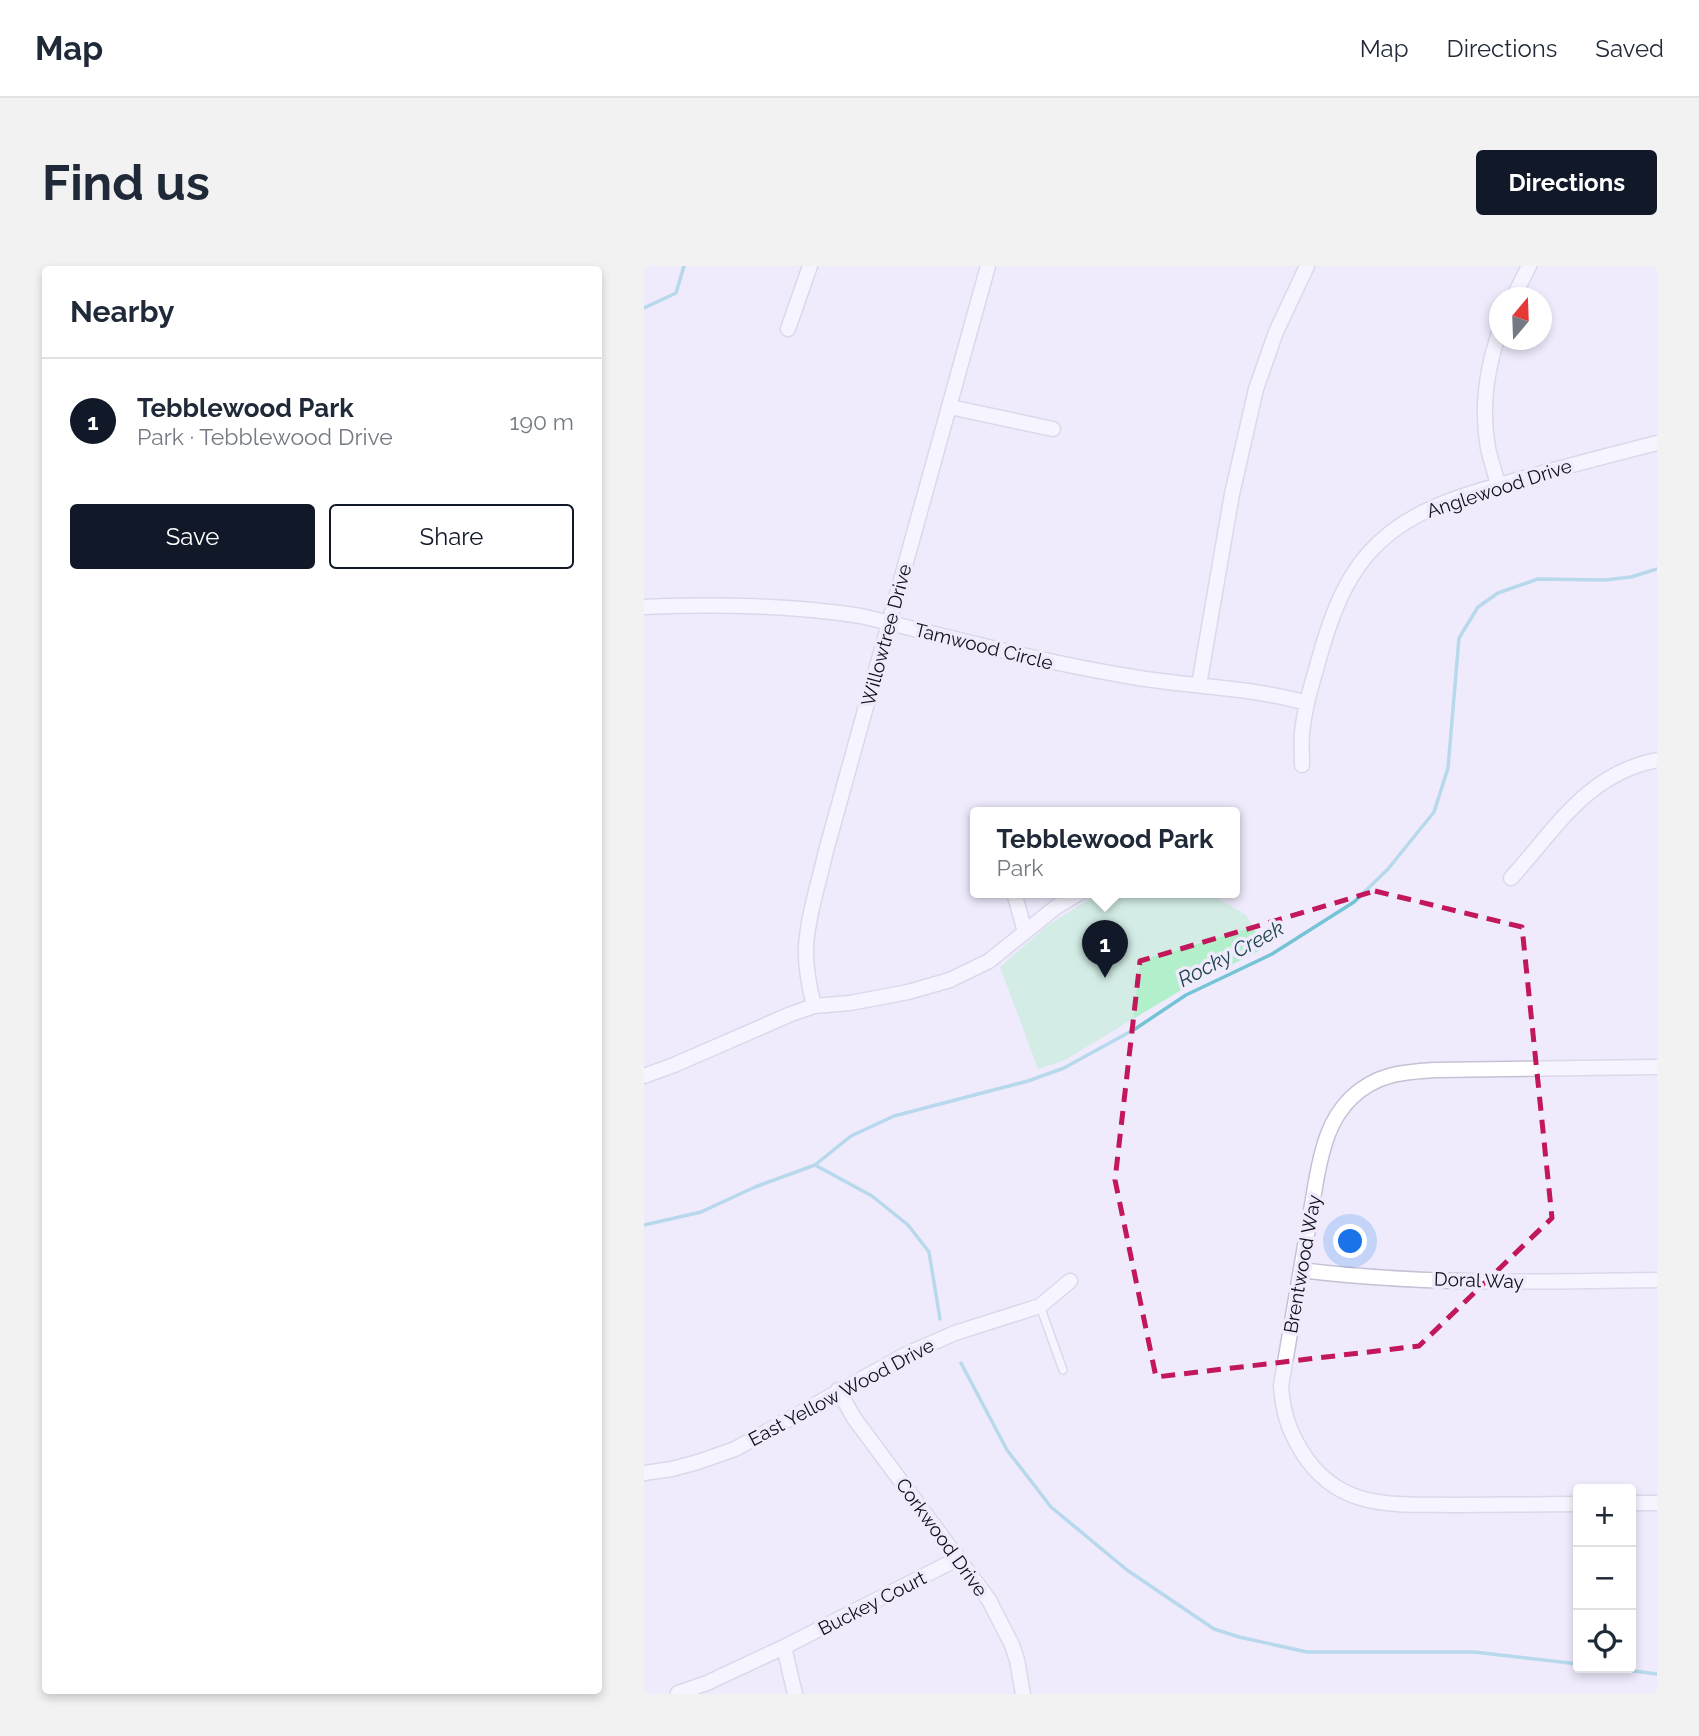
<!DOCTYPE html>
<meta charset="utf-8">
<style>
body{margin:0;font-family:Raleway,sans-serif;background:#f2f2f3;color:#1f2937}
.controls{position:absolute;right:21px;bottom:21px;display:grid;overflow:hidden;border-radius:7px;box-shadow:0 4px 10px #0003}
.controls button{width:63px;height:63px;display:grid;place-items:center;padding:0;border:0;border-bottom:2px solid #e0e1e3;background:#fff;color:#1f2937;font:35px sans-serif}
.compass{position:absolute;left:845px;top:21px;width:63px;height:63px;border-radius:50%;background:#fff;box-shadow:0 4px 10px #0003;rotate:19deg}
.you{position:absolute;left:707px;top:976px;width:24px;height:24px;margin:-18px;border:5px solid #fff;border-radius:50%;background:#1a73e8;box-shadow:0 0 0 10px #1a73e833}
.badge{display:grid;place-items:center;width:46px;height:46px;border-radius:50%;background:#111827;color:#fff;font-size:23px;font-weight:700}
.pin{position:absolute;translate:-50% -58px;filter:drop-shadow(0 2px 4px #0008)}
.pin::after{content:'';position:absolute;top:37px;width:24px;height:21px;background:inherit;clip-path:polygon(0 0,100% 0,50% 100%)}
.popup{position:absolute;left:326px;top:541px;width:270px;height:91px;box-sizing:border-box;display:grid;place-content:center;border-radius:7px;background:#fff;filter:drop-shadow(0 2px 5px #0005);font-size:23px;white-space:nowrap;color:#747a83}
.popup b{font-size:26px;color:#1f2937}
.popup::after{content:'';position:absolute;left:50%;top:100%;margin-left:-14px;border:14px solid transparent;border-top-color:#fff}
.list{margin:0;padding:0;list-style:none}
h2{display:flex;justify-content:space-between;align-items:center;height:91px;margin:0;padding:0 28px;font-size:30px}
h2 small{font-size:23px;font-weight:400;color:#747a83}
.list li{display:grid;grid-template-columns:46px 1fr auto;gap:21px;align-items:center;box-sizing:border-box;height:126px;padding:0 28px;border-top:2px solid #e0e1e3}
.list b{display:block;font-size:26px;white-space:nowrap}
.list p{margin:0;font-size:23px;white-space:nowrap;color:#747a83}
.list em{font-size:23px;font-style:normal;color:#747a83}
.actions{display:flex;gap:14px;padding:21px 28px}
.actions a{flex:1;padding:16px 0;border:2px solid #111827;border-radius:7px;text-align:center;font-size:24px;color:#111827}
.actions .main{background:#111827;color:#fff}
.icon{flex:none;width:38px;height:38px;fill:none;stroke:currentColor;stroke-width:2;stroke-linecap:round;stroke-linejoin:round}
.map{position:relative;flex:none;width:1013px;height:1428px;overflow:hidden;border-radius:7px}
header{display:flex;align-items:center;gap:42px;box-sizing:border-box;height:98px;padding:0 35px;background:#fff;border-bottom:2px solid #e0e1e3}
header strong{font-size:33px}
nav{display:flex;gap:38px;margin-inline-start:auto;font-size:24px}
.intro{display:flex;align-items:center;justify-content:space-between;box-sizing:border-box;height:168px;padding:0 42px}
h1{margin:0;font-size:49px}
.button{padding:18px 32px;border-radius:7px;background:#111827;color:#fff;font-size:24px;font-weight:700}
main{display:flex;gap:42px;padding:0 42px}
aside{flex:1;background:#fff;border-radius:7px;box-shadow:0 4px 10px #0003}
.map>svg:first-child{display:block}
.green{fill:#b2efcb}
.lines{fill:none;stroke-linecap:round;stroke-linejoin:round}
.stream{stroke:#74c4d6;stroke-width:3.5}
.service-casing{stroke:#c6c1d6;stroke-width:10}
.minor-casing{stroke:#c6c1d6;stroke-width:17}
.service{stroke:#fff;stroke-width:7}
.minor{stroke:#fff;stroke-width:14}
.marked{fill:none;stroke:#c2185b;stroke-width:5;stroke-dasharray:14 9;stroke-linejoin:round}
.labels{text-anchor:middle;stroke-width:7;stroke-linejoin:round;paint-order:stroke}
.street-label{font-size:19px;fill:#100e16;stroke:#efebfd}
.water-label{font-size:21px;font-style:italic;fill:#20464e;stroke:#efebfd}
</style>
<header>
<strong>Map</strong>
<nav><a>Map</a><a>Directions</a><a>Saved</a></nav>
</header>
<div class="intro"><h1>Find us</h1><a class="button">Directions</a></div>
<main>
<aside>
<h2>Nearby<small></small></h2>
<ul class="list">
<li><span class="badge">1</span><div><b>Tebblewood Park</b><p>Park · Tebblewood Drive</p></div><em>190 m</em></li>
</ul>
<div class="actions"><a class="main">Save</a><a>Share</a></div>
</aside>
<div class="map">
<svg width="1013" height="1428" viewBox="0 0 1013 1428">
<rect width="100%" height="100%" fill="#efebfd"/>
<path class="green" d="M 457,626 L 563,626 L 602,649 L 621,682 L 539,723 L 421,794 L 394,803 L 356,701 L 404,659 Z"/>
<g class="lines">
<path class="stream" d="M 0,42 L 32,27 L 40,0
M 171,899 L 228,930 L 264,959 L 285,986 L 296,1053
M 0,959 L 57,946 L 111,921 L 171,899 L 207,870 L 250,850 L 384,815 L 420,802 L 491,763 L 542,729 L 628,688 L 710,636 L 744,603 L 790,546 L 804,502 L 815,372 L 834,341 L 854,327 L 894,313 L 961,314 L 987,311 L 1013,303
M 317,1097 L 363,1184 L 407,1241 L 483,1304 L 570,1363 L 595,1371 L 663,1386 L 830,1386 L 934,1398
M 966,1402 L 1013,1408"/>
<defs>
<path id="service" d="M 396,1040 L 419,1104"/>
<path id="minor" d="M 869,32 L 885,0
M 144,63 L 166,0
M 306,141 L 409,163
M 854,219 C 851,207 847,195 844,182 C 837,143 843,101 856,64
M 0,341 C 75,338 143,339 217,350 C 308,372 397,396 489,411 C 547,421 606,421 663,437
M 555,419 L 588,228 L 612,123 L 632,66 L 663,0
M 658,499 C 658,489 657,478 658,467 C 661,437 671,408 679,379 C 689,346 701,315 723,289 C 764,241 826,227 884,211 C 927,199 970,188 1013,177
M 867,612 C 912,563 942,508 1013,494
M 370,626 L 381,666
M 170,740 C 165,720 161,701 162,681 C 164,649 175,616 182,585 L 344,0
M 0,810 L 30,799 L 147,748 L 170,740 L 206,737 L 264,726 L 306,714 L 345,695 L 412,641 L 437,626
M 657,1004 C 775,1019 895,1016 1013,1014
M 194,1124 L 210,1152 L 345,1334 L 368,1379 L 373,1394 L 379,1428
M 0,1207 L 28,1203 L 54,1196 L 91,1183 L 263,1088 L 311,1067 L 396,1040 L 426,1015
M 987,1237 L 1013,1237
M 934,1238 C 893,1238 852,1239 811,1239 C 749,1238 695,1245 658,1186 C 644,1163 639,1146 637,1120 C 646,1067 655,1015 664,962 C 670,931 673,898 684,868 C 689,855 697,842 707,832 C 732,808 758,806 791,804 L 1013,801
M 140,1381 L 151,1428
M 34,1427 L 63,1417 L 140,1381 L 315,1292"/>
</defs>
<use href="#service" class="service-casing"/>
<use href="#minor" class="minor-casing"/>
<use href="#service" class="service"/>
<use href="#minor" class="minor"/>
</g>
<path d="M0 0H1013V1428H0ZM 731,625 L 878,661 L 908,952 L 775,1080 L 512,1111 L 471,914 L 496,695 Z" fill="#efebfd" fill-opacity=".55" fill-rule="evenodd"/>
<path class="marked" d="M 731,625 L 878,661 L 908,952 L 775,1080 L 512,1111 L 471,914 L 496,695 Z"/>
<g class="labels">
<g class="street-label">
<text transform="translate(855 222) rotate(-18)" y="7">Anglewood Drive</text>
<text transform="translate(242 369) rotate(-75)" y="7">Willowtree Drive</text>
<text transform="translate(340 380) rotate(14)" y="7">Tamwood Circle</text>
<text transform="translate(658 998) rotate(-80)" y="7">Brentwood Way</text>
<text transform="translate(835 1014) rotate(2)" y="7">Doral Way</text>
<text transform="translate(197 1126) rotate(-28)" y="7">East Yellow Wood Drive</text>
<text transform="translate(298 1271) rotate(54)" y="7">Corkwood Drive</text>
<text transform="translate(228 1337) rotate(-27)" y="7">Buckey Court</text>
</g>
<g class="water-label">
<text transform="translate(587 688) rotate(-28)" y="7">Rocky Creek</text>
</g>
</g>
</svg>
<div class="controls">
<button>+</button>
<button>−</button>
<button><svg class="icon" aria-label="locate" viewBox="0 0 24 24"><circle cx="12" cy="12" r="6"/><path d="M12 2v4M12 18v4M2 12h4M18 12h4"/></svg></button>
</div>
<svg class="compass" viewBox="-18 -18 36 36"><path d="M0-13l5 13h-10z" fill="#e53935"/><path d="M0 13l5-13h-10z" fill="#747a83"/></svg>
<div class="you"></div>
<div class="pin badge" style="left:461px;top:712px">1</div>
<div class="popup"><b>Tebblewood Park</b>Park</div>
</div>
</main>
